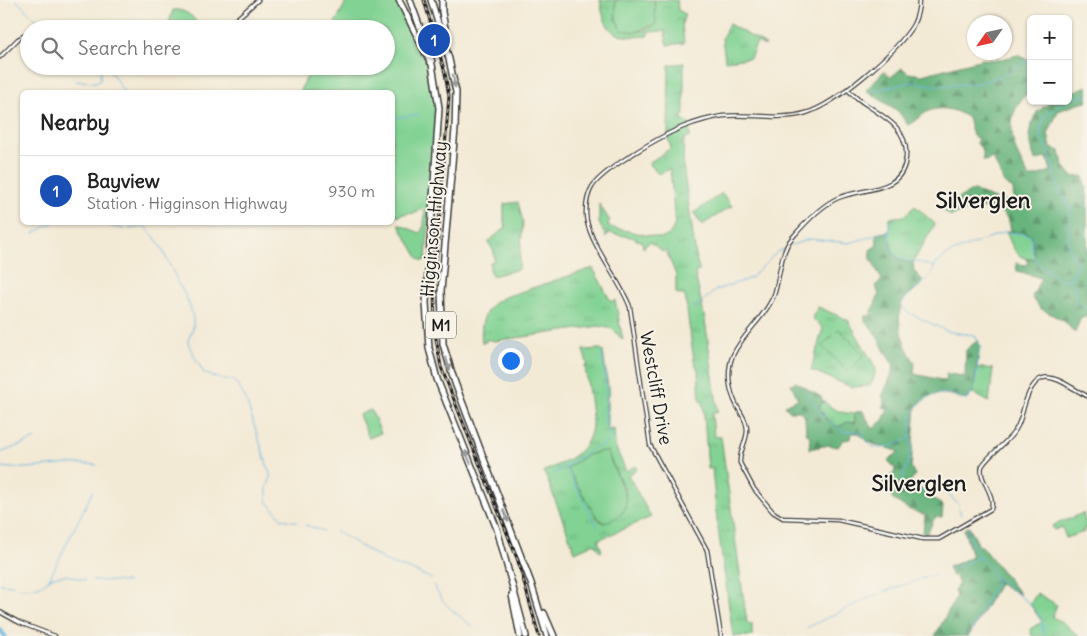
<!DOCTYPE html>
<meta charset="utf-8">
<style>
body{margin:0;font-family:Delius,sans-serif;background:#f6f6f6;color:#222}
.controls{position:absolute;right:15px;top:15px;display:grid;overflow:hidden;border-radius:8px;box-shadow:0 1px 4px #0004}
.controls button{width:45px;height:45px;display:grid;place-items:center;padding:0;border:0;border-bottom:1px solid #e0e0e0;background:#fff;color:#222;font:25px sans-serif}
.compass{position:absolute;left:967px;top:15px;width:45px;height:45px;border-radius:50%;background:#fff;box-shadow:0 1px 4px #0004;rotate:236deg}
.you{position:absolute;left:510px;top:360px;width:18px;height:18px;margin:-12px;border:4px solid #fff;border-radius:50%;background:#1a73e8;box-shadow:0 0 0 8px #1a73e833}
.badge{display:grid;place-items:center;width:32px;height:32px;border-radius:50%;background:#1a73e8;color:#fff;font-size:16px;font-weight:700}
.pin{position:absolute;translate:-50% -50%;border:2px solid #fff;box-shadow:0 1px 5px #0006}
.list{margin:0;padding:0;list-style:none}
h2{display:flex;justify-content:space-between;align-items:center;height:65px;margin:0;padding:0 20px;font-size:21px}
h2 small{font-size:16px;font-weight:400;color:#767676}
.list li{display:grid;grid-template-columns:32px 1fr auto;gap:15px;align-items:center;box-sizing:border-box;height:70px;padding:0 20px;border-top:1px solid #e0e0e0}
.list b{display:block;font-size:19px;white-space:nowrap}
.list p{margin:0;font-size:16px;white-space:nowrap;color:#767676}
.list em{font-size:16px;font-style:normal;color:#767676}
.icon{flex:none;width:28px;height:28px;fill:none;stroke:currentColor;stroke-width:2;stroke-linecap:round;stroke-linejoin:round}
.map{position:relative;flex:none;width:1087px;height:636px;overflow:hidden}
.search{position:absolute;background:#fff;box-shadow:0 1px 4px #0004;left:20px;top:20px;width:375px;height:55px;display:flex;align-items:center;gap:12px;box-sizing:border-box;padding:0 18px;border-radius:28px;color:#767676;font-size:19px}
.panel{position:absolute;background:#fff;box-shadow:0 1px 4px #0004;left:20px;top:90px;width:375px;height:135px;border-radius:8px}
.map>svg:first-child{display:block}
.grass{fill:url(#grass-tufts);stroke:#4e7758;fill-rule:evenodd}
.forest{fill:url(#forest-firs);stroke:#42684c}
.green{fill:#81d293;stroke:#4e7758}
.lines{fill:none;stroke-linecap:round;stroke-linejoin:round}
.stream{stroke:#6bb5e3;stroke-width:1}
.river{stroke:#6bb5e3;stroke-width:4.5}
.minor-casing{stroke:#3c3b38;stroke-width:5}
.highway-casing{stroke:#3c3b38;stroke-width:8}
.minor{stroke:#fff;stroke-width:2.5}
.highway{stroke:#fff;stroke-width:5}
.rail-casing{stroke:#1c1c1c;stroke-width:3}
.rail{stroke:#f7f3e8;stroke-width:1;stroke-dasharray:4;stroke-linecap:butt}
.oneway{fill:#999}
.labels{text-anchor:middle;stroke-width:4;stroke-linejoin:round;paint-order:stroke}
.shield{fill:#f7f3e8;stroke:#5e5c59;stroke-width:1}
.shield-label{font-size:16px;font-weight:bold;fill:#1c1c1c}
.street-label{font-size:18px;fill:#1c1c1c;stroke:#f7f3e8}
.district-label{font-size:22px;font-weight:bold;fill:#1c1c1c;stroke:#f7f3e8}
</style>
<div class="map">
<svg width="1087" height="636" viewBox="0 0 1087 636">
<defs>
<pattern id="grass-tufts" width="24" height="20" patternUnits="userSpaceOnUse" patternTransform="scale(1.25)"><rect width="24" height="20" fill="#81d293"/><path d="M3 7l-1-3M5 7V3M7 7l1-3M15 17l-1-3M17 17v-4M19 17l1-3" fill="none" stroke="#6fb47e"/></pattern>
<pattern id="forest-firs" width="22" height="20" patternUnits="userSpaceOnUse" patternTransform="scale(1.25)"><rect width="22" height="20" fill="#68b47d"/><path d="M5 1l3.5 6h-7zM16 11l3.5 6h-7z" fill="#559266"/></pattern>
</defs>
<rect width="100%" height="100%" fill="#f7f3e8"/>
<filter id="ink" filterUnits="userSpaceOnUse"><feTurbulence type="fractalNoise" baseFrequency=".02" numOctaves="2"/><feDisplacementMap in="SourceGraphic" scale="10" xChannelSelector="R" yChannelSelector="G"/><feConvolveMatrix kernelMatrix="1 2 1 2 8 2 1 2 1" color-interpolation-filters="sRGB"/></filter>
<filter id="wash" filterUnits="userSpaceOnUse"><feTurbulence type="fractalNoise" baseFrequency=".0096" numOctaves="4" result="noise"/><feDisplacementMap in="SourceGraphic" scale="20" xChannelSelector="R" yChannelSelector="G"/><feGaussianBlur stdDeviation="1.12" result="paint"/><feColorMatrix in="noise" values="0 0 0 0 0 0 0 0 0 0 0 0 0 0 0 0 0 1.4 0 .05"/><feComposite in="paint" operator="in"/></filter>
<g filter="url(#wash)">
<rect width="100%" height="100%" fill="#f3ead5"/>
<path class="grass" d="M 600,0 L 620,0 L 616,1 L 616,19 L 621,30 C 651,33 658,31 654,0 L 677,0 L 678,10 L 685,14 L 682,24 L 684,43 L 667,45 L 665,31 L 647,32 L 648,36 C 615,39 605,34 600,0 Z
M 729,24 L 766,45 L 765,46 L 757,42 L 750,58 L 725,61 L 722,38 Z
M 684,63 L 684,115 L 682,115 L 682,120 L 689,124 L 690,137 L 684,139 L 683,165 L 697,263 L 700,270 L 695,273 L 705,320 L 718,412 L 712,414 L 714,436 L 721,437 L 747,623 L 752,624 L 752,636 L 733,636 L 717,521 L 712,468 L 708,469 L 703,402 L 700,401 L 698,370 L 694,361 L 685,296 L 676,293 L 676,275 L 666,250 L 663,252 L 650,242 L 643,248 L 642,241 L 636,240 L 636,238 L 609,233 L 606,237 L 599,223 L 599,204 L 610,221 L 608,223 L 609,227 L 661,238 C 669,237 672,231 675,224 L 670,169 L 658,174 L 649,163 L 671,148 L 668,138 L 669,65 Z
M 518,202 L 523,222 L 519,269 L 492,276 L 490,272 L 490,262 L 494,261 L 494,251 L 488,242 L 506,227 L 504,222 L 504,204 Z
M 915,206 L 935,224 L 913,262 C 886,264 890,236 889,218 L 904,216 Z
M 593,268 L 611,302 L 615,300 L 623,340 L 612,329 L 599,326 L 495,341 L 486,339 L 486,342 L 482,343 C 479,321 486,303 508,296 Z
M 818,307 L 848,320 L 876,368 L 873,381 L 869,386 L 851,387 L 811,370 L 823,328 L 812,318 Z
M 601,349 L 603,351 L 609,395 L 607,396 L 607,430 L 614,429 L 615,446 L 626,471 L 635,466 L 637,469 L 628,475 L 651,517 L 598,540 L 602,551 L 600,552 L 595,543 L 575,552 L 544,471 C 608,446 592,424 585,366 L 588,366 L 583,350 ZM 603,451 L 607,452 L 626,493 L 614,518 L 604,523 L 598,519 L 567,468 L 595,453 Z
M 976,367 L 993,369 L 989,402 L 973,393 Z
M 823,401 C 831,408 843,415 854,413 L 856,421 L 838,427 L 825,417 L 819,407 Z
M 1083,513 L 1087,528 L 1083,529 L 1084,532 L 1066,538 L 1062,527 L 1054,530 L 1052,526 Z
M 1037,593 L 1057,605 L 1052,617 L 1062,622 L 1079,636 L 1032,636 L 1030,629 L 1042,622 L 1030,604 Z"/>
<path class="forest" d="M 1018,55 L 1031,62 L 1031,98 L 1026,94 C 1001,120 1013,151 1030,178 L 1051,171 L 1047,157 L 1035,161 L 1029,137 L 1031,124 L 1037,112 L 1052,101 L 1068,101 L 1068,94 L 1087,86 L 1087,101 L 1058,111 L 1048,134 L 1051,148 L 1060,151 L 1063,165 L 1073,177 L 1083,176 L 1087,196 L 1087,317 L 1081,317 L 1075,333 L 1064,321 L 1040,308 L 1032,297 L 1041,278 L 1017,271 L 1016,263 L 1025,265 L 1028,263 L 1026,259 L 1033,259 L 1033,239 L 1022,232 L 1011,231 C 1007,198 973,208 951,216 L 944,211 L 957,199 L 974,190 L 994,199 L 1014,202 L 1013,189 L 1004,183 L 993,158 L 985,161 L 983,160 L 983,150 L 977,144 L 978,139 L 973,136 L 968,118 C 956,109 939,105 925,113 C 919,117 915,123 908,125 L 898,111 L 868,92 L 867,89 L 884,71 L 891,77 L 902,68 L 908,73 L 922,75 L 983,59 L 997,60 Z
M 889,231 C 890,246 892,263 913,262 L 914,271 L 924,282 C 918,288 911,292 905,298 C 892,313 904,349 915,362 L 914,374 L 947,381 L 946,373 L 965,377 L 966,350 L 978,340 L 980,346 L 973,393 L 965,400 C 945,391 933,391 916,406 L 911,467 L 915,475 L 907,486 L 911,489 L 916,485 L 943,506 L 942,517 L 935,517 L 927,534 L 923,533 L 925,515 L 908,509 L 892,499 L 892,492 L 886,489 L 882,480 L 894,474 L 895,467 L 892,466 L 888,460 L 899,452 C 879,444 876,449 858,433 L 852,433 L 851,439 L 843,440 L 838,447 L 829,445 L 809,449 L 810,437 L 806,433 L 805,417 L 800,411 L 789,411 L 785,405 L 798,399 L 791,384 L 796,382 L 821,397 L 823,401 L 819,407 L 825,417 L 838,427 L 847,422 L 855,423 L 854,413 L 862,410 L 873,429 L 883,420 L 888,409 L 883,407 L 885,400 L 882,397 C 886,386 892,377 894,365 C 883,353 879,333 865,321 L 865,316 L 870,316 L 879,294 L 875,286 L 882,280 L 871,259 L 870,250 L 877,245 L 876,234 Z
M 969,526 L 979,546 L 982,546 L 1020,594 L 999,584 L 969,636 L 935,636 L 956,597 L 954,590 L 959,584 L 955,575 L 952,576 L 948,567 L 972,557 L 964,529 Z"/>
<path class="green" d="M 347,0 L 397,0 L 429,66 L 437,111 L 426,259 L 423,261 L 419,259 L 398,224 L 420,233 L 424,226 L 425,210 L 423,208 L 416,213 L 402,214 L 399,217 L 393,211 L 395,181 L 392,173 L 392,92 L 299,92 L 313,66 L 386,66 L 386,29 L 332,29 Z
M 620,0 L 654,0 L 656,24 L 635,32 L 621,30 L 616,19 L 615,1 Z
M 173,10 C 185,9 196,17 200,29 L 167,29 Z
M 722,193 L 732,206 L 702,225 L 694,213 Z
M 1006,231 L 1022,232 L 1031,235 L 1035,258 C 1017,263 1011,244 1006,231 Z
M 839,329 L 864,355 L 848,372 L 822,346 Z
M 371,410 L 381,433 L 369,438 L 359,415 Z
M 603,451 L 607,452 C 612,463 616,474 621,485 C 632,507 625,515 604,523 L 594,513 L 567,468 L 587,455 Z"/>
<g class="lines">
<path class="stream" d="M 16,0 L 43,26
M 107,66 L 124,92
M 76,81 L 96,82 L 100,80 L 101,66
M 869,92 L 911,82 L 938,86 L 980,83 L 1009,73 L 1022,62 L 1031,62
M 1068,99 L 1087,95
M 392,118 L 419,115
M 889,221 L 890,248 L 897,256 L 908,262 L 916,261 L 934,267
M 107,222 L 109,226 L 124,229
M 129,229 L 144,226 L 154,236 L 161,247 L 177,280
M 34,233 L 54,222
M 792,245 L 810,239 L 849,243 L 890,231
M 1070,280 L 1074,286 L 1076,302 L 1087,309
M 177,282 C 185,293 195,313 193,327 C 193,332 188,336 188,342 C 188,345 201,369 204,373 L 223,380 L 234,380 L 245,397 L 271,477 L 267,488 L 267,501 L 282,519 L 297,522
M 692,310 L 716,290 L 751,278 L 777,252 L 784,249
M 806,394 L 825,417
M 830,421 L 843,432 L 859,431 C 864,435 867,443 872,446 C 883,452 902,443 910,436
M 593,449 L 605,444 L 612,437 L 605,427 L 606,388 L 602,353
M 0,453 L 36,439
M 565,466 L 597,526
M 0,467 C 33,472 64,460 97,465
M 553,474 L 590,451
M 959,505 L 941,486 L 928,491 L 911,490 L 905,493 L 901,489 C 901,477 907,469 909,459 C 915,435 902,412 929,397 C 941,390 953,394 965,400 L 969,399 L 975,386 L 980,346 L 975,335 L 949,332 L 907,312 L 901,305 L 905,299 L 931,275 L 936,264 L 950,253 L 1004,232 L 1030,235 L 1032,239 C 1029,261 1045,272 1065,280 L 1071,278 L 1077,266 L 1068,245 L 1070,207 L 1059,191 L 1048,150 L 1040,134 L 1044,117 L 1065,101
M 959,509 L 961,515
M 305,525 L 324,531
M 967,527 C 969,535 971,543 975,551 C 981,563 997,568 995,585 L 968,636
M 335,531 L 391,564 L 410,569 L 432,579
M 951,570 L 979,557
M 996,578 L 1033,606
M 921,579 L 934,575
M 92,580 L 127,582
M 48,581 L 93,491
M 0,584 L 13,585
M 434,585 C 440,603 457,614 472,626
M 19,588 L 35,587 L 45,583 L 52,577 L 66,575 L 85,580
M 883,592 L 918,580
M 1035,609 L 1041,618 L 1044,636
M 806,628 L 877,594"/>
<path class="river" d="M 0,630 L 5,636"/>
</g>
</g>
<g filter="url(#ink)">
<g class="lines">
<defs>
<path id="minor" d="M 225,29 L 258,0
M 0,57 L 18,39 L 29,33
M 847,89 C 867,112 909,119 906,157 C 903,194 863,187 838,198 C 821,205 804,224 792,238 C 780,252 780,278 774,295 C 765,318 743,333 733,355 C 726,371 729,391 737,406 C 741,414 747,420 747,430 C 747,442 739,451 740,463 L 754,489 L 773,512 L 783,518 L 838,520 L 923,539 L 939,539 L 991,509 C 996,493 978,481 982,466 C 991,452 1007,444 1016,429 C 1021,421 1022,412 1025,403 C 1039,360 1058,381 1087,396
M 0,612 L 20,623 L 55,636
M 721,636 L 707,550 L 650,445 L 630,307 C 620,279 585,239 586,212 C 586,203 588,194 592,187 C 603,169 663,135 683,127 C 696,122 709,118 723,116 C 751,113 779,121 806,113 C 836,104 896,53 913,25 C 917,17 919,9 919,0"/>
<path id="highway" d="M 399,0 L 430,62
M 410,0 L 431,58 L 439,108 L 426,303 L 429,348 L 437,379 L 497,529 L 526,636
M 431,0 L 449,59 L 456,92 L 455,129 L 441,291 L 443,344 L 455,383 L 531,583 L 547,636
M 442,0 L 442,12 L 447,39
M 512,595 L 520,636
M 544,613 L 554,636"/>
</defs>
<use href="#minor" class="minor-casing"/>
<use href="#highway" class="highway-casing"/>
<use href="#minor" class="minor"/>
<use href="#highway" class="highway"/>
<defs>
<path id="rail" d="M 424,0 L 445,73 L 449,96 L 434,289 L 435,333 L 441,367 L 518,561 L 539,636"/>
</defs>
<use href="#rail" class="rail-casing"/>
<use href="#rail" class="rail"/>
</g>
<defs><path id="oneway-solid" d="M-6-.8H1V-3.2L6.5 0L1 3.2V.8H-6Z" transform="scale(1.25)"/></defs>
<g class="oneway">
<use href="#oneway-solid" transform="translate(454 81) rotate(80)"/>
<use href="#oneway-solid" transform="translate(448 364) rotate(74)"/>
<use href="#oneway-solid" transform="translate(468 457) rotate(-113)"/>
<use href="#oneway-solid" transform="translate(506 516) rotate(68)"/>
</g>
</g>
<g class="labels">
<rect class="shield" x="426" y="311.5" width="30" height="27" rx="4"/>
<g class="shield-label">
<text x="441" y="331">M1</text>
</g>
<g class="street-label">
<text transform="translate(434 219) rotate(-85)" y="6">Higginson Highway</text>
<text transform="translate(656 388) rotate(80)" y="6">Westcliff Drive</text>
</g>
<g class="district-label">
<text x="983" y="208">Silverglen</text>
<text x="919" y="491">Silverglen</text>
</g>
</g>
</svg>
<div class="controls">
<button>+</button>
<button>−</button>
</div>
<svg class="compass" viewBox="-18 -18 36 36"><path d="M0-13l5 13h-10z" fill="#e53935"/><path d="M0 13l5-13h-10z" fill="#767676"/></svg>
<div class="you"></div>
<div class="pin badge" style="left:434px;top:40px;background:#1a4fb4">1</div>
<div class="search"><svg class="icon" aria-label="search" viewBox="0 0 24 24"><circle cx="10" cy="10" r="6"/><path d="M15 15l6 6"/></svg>Search here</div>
<section class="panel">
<h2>Nearby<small></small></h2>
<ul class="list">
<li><span class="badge" style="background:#1a4fb4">1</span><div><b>Bayview</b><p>Station · Higginson Highway</p></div><em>930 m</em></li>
</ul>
</section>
</div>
